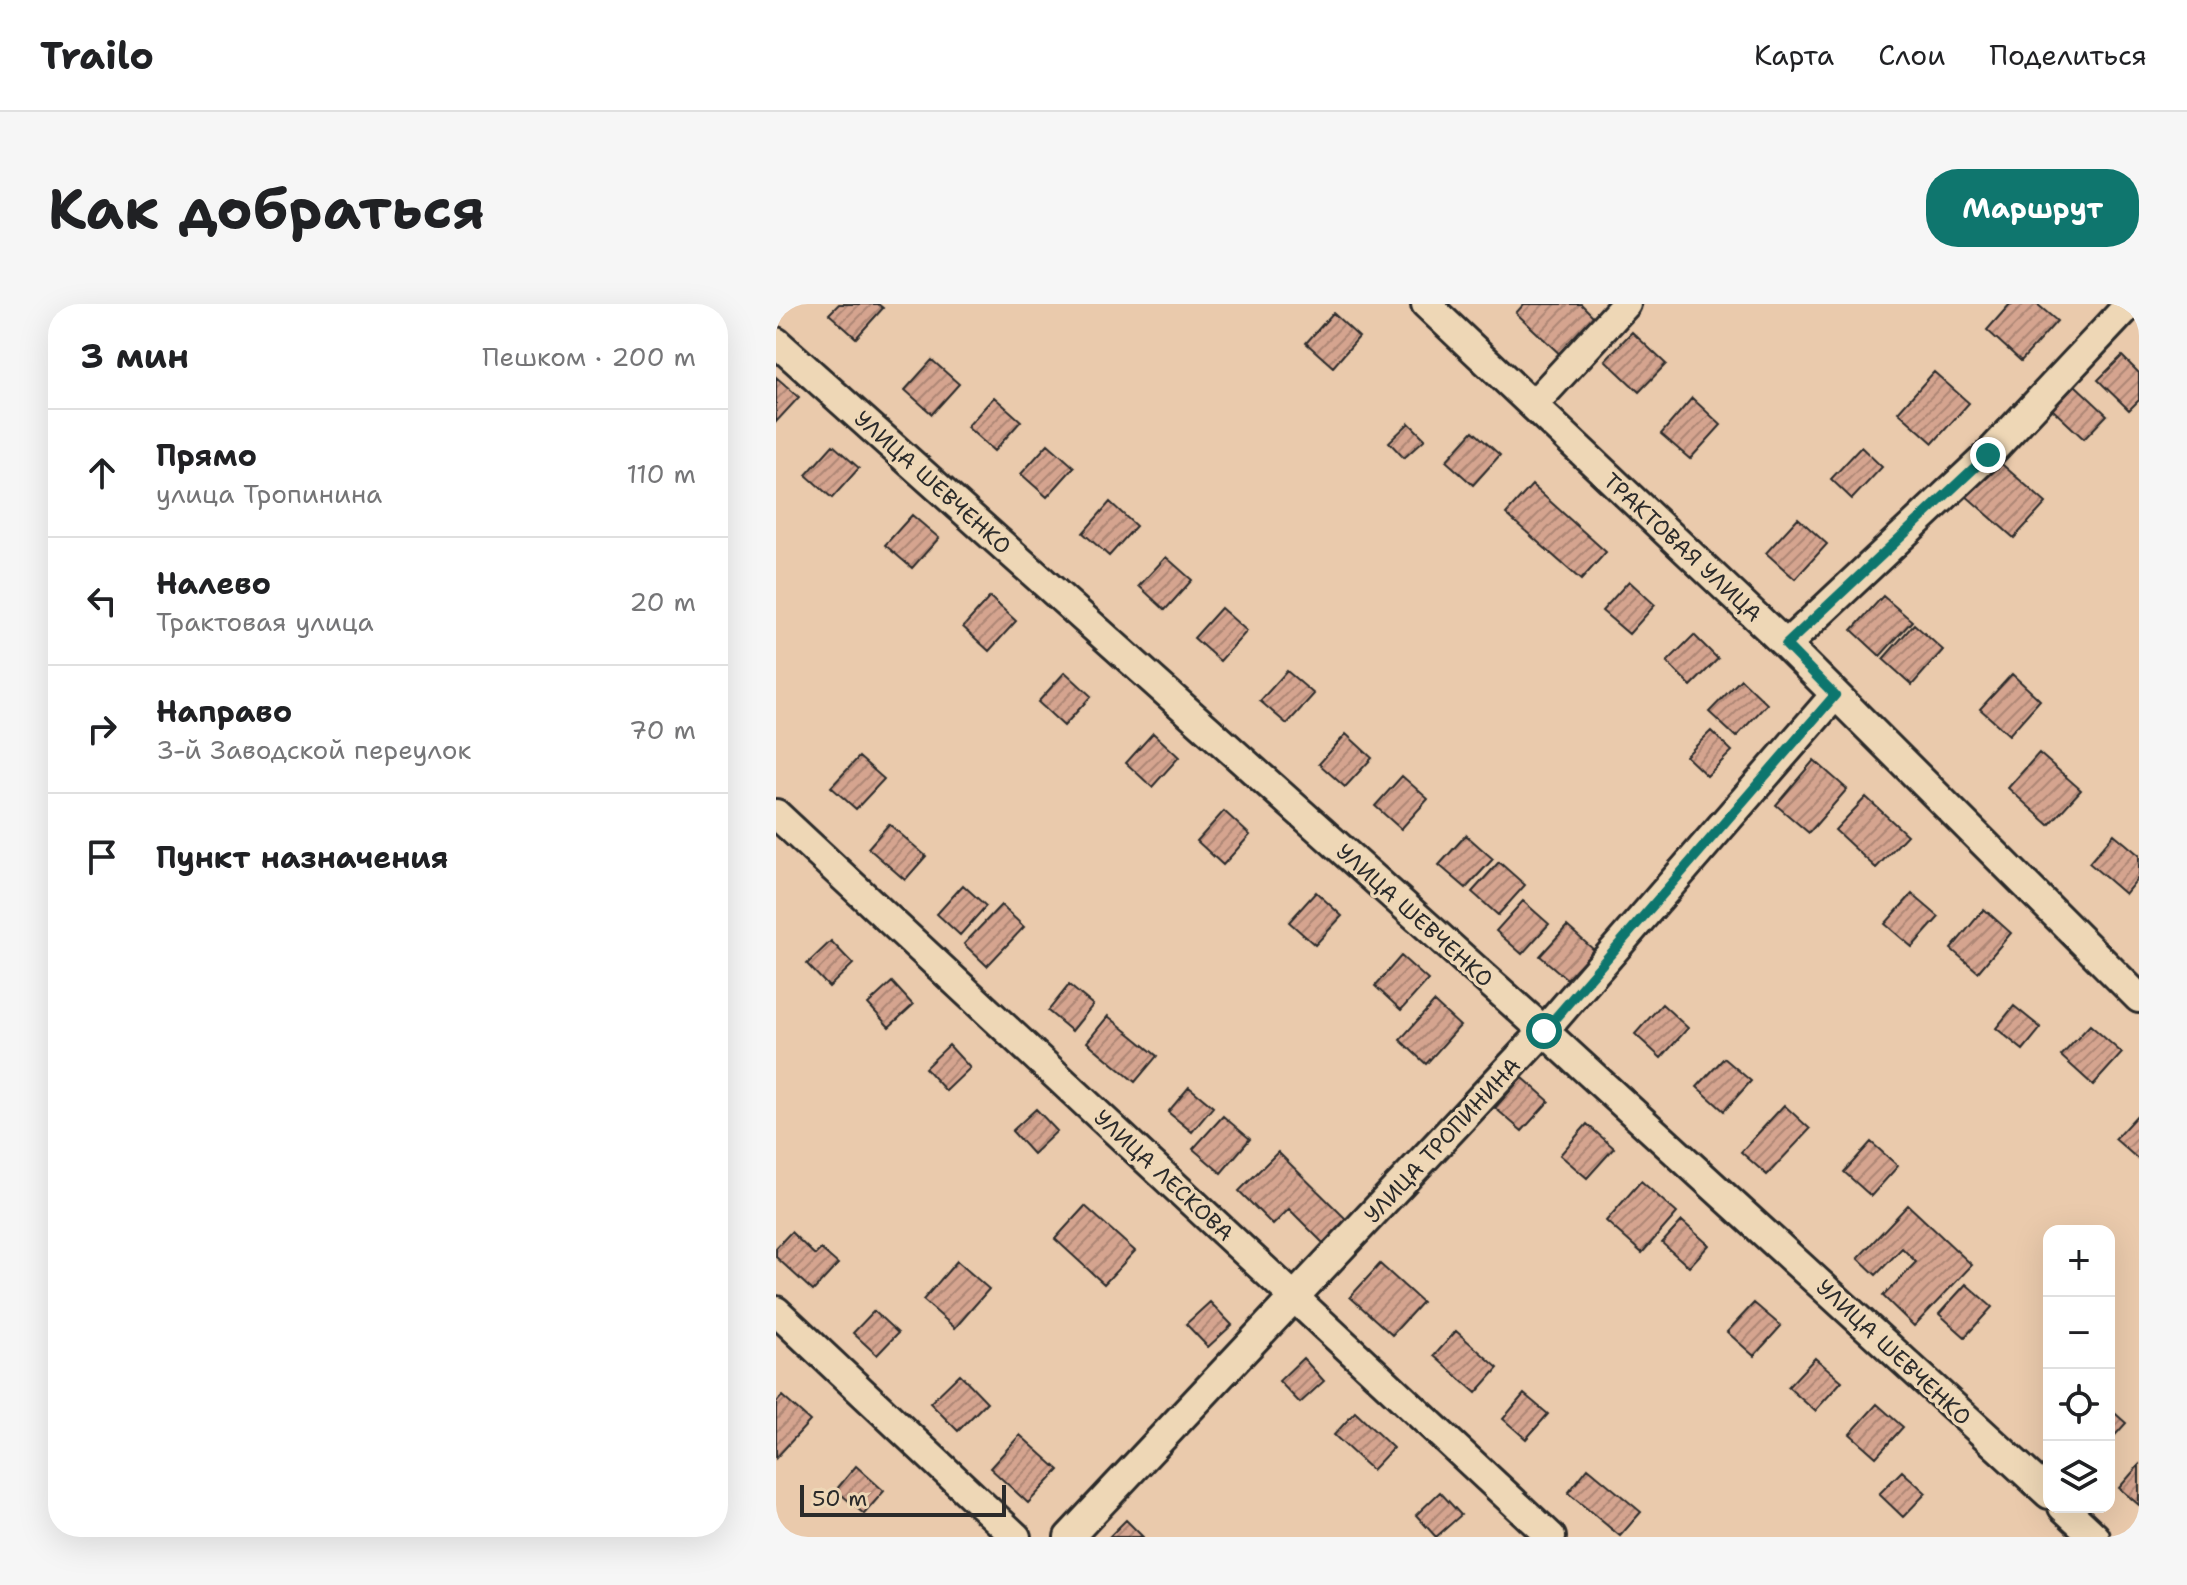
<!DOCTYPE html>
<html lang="ru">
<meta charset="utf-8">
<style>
body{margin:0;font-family:"Shantell Sans",sans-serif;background:#f6f6f6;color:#202124}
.controls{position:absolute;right:24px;bottom:24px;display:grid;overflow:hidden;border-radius:16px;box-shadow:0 8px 32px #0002}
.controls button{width:72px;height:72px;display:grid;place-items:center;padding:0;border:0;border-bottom:2px solid #e0e0e0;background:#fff;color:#202124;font:40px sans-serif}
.scale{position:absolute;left:24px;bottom:20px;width:206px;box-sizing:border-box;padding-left:8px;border:4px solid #2b2b2b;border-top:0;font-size:22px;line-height:28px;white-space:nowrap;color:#2b2b2b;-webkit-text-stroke:6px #eed7b6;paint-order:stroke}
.stop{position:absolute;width:24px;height:24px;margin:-18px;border:6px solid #0f766e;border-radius:50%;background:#fff}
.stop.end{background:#0f766e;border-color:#fff;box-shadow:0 2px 8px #0008}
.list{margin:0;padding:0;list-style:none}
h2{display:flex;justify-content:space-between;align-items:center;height:104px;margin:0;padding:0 32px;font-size:34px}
h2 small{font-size:26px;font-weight:400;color:#757577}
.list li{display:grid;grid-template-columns:52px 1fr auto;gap:24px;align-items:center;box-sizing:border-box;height:128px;padding:0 32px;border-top:2px solid #e0e0e0}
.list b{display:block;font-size:30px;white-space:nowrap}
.list p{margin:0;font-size:26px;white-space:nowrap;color:#757577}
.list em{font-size:26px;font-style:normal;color:#757577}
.icon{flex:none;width:44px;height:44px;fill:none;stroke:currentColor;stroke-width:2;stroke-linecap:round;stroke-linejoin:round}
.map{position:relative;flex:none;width:1363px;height:1233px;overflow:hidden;border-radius:32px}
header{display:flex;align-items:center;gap:48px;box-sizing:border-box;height:112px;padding:0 40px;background:#fff;border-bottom:2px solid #e0e0e0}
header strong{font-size:38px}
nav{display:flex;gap:44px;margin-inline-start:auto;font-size:28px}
.intro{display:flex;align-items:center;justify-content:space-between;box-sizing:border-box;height:192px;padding:0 48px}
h1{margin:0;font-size:56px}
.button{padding:20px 36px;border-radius:32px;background:#0f766e;color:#fff;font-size:28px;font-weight:700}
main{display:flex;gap:48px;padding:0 48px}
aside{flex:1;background:#fff;border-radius:32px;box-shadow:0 8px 32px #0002}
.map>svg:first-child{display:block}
.building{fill:url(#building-hatch);stroke:#2b2b2b;stroke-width:2}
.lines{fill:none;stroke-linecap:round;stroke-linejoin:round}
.minor-casing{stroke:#2b2b2b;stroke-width:34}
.minor{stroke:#eed7b6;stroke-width:28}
.route{stroke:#0f766e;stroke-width:10}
.labels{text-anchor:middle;stroke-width:7;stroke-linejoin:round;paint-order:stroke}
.street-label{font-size:22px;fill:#2b2b2b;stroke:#eed7b6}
</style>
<header>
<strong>Trailo</strong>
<nav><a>Карта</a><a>Слои</a><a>Поделиться</a></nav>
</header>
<div class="intro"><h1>Как добраться</h1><a class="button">Маршрут</a></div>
<main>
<aside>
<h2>3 мин<small>Пешком · 200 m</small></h2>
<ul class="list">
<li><svg class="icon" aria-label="ahead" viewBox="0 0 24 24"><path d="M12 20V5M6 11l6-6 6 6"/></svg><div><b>Прямо</b><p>улица Тропинина</p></div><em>110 m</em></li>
<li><svg class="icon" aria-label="left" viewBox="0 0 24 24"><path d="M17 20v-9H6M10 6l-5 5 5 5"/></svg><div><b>Налево</b><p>Трактовая улица</p></div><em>20 m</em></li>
<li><svg class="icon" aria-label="right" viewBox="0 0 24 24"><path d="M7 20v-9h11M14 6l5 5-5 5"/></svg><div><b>Направо</b><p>3-й Заводской переулок</p></div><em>70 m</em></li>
<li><svg class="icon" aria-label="arrive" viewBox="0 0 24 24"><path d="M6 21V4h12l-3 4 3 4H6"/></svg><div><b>Пункт назначения</b></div></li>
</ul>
</aside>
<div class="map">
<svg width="1363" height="1233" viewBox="0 0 1363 1233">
<defs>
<pattern id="building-hatch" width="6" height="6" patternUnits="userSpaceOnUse" patternTransform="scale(2)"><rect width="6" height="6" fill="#d5a48f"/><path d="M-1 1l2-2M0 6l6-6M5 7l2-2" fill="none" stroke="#ad8675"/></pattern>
</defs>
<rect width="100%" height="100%" fill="#eacaac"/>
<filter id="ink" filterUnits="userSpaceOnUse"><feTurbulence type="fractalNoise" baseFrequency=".0125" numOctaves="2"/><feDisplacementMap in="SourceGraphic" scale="16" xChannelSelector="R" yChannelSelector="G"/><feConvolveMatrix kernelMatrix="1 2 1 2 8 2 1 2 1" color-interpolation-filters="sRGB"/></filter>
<g filter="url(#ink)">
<path class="building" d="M 63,0 L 102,0 L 107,4 L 80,34 L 53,10 Z
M 748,0 L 805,0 L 824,19 L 789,55 L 740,9 Z
M 1234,0 L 1261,0 L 1281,17 L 1245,57 L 1211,26 Z
M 557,9 L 583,33 L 557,63 L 530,39 Z
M 856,28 L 890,60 L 863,88 L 829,56 Z
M 1346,52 L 1363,69 L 1363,96 L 1353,106 L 1322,76 Z
M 156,56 L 183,80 L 156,110 L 129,86 Z
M 1158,68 L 1193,99 L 1157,139 L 1122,108 Z
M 0,73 L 23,93 L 0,118 Z
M 1299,81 L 1331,111 L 1308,135 L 1276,105 Z
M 218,93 L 245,117 L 218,147 L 191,123 Z
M 916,94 L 945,121 L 914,155 L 885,130 Z
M 633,119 L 649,135 L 628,154 L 613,138 Z
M 697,127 L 724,151 L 697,181 L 670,157 Z
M 272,140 L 298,163 L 271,193 L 245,170 Z
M 57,141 L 83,164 L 56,194 L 30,171 Z
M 1085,143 L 1106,163 L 1076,195 L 1055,175 Z
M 1220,155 L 1270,199 L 1238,234 L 1189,191 Z
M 756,181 L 830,248 L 805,276 L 730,210 Z
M 334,198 L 360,222 L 333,252 L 307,229 Z
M 136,211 L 163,234 L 136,264 L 109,241 Z
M 1022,214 L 1051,240 L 1019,275 L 990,249 Z
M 390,253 L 416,276 L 389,306 L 363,282 Z
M 853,277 L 879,301 L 853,330 L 826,307 Z
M 1107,292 L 1136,317 L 1104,352 L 1076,326 Z
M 214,293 L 240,317 L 213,347 L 187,323 Z
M 445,304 L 471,327 L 444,357 L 418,334 Z
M 1138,320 L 1167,346 L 1136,381 L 1107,355 Z
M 918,331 L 942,355 L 915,382 L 891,358 Z
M 511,367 L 538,390 L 511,420 L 484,397 Z
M 289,368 L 315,392 L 288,422 L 262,398 Z
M 1236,370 L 1264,396 L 1233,431 L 1204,405 Z
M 965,375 L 991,400 L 960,433 L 933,408 Z
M 935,427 L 956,447 L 931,472 L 910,452 Z
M 377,429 L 403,453 L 376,483 L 350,459 Z
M 570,430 L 596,454 L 569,483 L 543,460 Z
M 1263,449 L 1305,486 L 1273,521 L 1232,484 Z
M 83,453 L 108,475 L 80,505 L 55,483 Z
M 1038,456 L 1071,485 L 1033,529 L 1000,501 Z
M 626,472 L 652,495 L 625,525 L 599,502 Z
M 1090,493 L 1131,531 L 1100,564 L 1059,526 Z
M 448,507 L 474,531 L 447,561 L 421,537 Z
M 113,520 L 150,552 L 129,576 L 92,544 Z
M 1338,530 L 1363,551 L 1363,573 L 1349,590 L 1313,559 Z
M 690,531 L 717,555 L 690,584 L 663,561 Z
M 723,558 L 749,581 L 722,611 L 696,588 Z
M 187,581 L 210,602 L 184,631 L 161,610 Z
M 540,588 L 566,612 L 539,641 L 513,618 Z
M 1136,590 L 1163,613 L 1136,643 L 1109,620 Z
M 747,597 L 773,620 L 746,650 L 720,627 Z
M 225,601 L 248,623 L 211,662 L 188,640 Z
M 1208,605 L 1235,629 L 1202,668 L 1175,645 Z
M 791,622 L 818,646 L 791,675 L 764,652 Z
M 55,637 L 77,660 L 53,683 L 31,660 Z
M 625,652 L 652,676 L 625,706 L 599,682 Z
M 116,678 L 137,701 L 113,723 L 92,700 Z
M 293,681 L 317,701 L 296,727 L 272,707 Z
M 658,698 L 684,722 L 650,760 L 624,736 Z
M 886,700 L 912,724 L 885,754 L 859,730 Z
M 1238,702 L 1265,724 L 1247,746 L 1220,724 Z
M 332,712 L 381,752 L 359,778 L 311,738 Z
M 1314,721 L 1346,749 L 1317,781 L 1285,752 Z
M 173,741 L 194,764 L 170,787 L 149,764 Z
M 948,754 L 975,777 L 948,807 L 921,783 Z
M 746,773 L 773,797 L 746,827 L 719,804 Z
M 413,783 L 437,803 L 416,828 L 392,808 Z
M 1008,801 L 1034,825 L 991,871 L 965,848 Z
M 260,805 L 281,827 L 257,850 L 236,827 Z
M 1363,809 L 1363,856 L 1339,835 Z
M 447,812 L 474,835 L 445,869 L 417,845 Z
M 811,820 L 838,844 L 811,874 L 784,851 Z
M 1095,838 L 1122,862 L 1095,892 L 1068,868 Z
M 502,848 L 572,917 L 549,941 L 513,905 L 497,921 L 463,887 Z
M 865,877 L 901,909 L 866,949 L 830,917 Z
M 1132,901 L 1196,961 L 1138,1022 L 1107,992 L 1140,958 L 1126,944 L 1100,971 L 1082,954 Z
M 309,902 L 359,947 L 328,980 L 279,935 Z
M 906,917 L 933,941 L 913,963 L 886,939 Z
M 15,928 L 39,951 L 45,945 L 62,960 L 37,987 L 0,953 L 0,944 Z
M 181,957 L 213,985 L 179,1024 L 147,996 Z
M 604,960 L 646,998 L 616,1031 L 574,993 Z
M 1190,980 L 1216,1003 L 1189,1033 L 1163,1010 Z
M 434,998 L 456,1021 L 432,1043 L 410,1020 Z
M 978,999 L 1005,1022 L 978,1052 L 951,1028 Z
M 98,1007 L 122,1029 L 101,1051 L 77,1029 Z
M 680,1027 L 722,1064 L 700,1089 L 658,1052 Z
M 527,1054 L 548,1077 L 524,1099 L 503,1077 Z
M 1039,1054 L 1066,1077 L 1039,1107 L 1012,1083 Z
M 184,1070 L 211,1098 L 182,1127 L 154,1099 Z
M 748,1090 L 772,1110 L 750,1135 L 727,1115 Z
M 6,1092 L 34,1117 L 0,1154 L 0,1099 Z
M 1101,1100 L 1127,1123 L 1100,1153 L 1074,1130 Z
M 1333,1104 L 1350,1119 L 1333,1138 Z
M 579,1108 L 617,1144 L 596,1166 L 558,1131 Z
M 244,1131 L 283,1166 L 252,1199 L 214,1164 Z
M 1363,1161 L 1363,1201 L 1343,1184 Z
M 80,1162 L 108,1187 L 88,1210 L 60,1186 Z
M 812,1164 L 865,1208 L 844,1232 L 792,1189 Z
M 1126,1167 L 1150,1189 L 1127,1213 L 1103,1190 Z
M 664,1188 L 685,1211 L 660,1233 L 640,1211 Z
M 350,1216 L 367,1233 L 333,1233 Z"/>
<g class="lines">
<defs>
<path id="minor" d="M 650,0 L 1010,341 L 1363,694
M 0,38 L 768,727 L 1273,1190
M 757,101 L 850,0
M 1010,341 L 1212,151 L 1354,0
M 0,510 L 775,1233
M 0,1007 L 240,1233
M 1287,1203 L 1319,1233
M 293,1233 L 768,727 L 1059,391"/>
</defs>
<use href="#minor" class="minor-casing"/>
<use href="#minor" class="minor"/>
</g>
</g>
<g class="lines" filter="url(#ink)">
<path class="route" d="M 768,727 L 1059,391 L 1010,341 L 1212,151"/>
</g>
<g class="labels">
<g class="street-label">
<text transform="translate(157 178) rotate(42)" y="8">УЛИЦА ШЕВЧЕНКО</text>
<text transform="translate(907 243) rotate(43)" y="8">ТРАКТОВАЯ УЛИЦА</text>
<text transform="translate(639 611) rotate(42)" y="8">УЛИЦА ШЕВЧЕНКО</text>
<text transform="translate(666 836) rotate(-47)" y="8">УЛИЦА ТРОПИНИНА</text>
<text transform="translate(388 871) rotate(43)" y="8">УЛИЦА ЛЕСКОВА</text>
<text transform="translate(1118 1048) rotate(43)" y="8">УЛИЦА ШЕВЧЕНКО</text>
</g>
</g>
</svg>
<div class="controls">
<button>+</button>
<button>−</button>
<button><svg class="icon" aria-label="locate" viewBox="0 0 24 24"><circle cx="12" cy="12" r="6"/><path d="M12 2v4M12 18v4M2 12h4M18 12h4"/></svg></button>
<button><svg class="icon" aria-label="layers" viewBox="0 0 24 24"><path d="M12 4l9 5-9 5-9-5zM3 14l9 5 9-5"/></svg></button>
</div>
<div class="scale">50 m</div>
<div class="stop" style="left:768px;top:727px"></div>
<div class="stop end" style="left:1212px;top:151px"></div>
</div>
</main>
